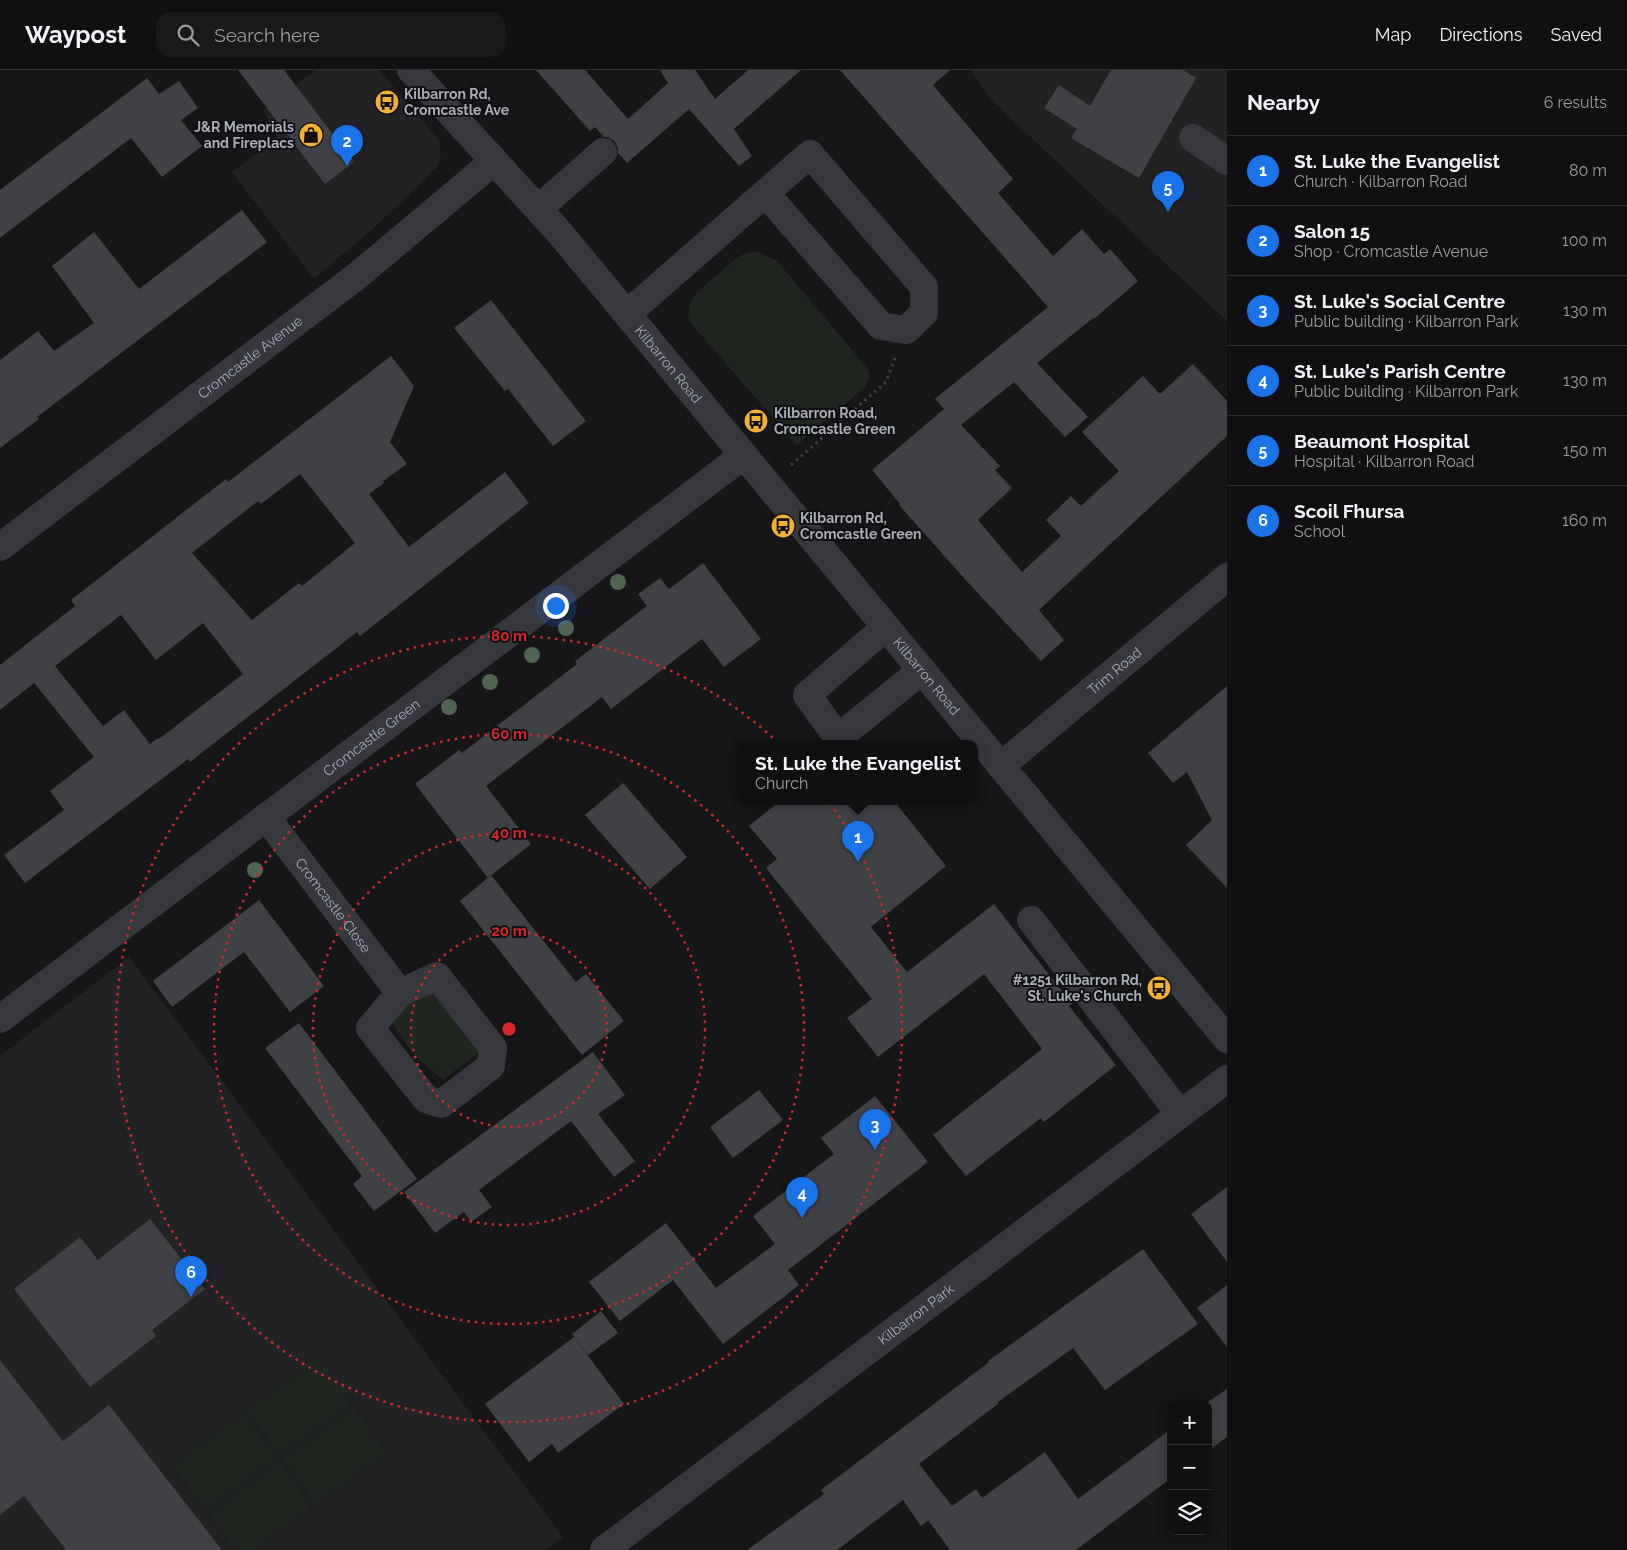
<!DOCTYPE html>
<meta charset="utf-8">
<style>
body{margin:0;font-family:Raleway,sans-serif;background:#19191b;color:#f1f3f6}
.controls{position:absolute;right:15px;bottom:15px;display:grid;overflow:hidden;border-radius:10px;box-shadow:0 2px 12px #0003}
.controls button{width:45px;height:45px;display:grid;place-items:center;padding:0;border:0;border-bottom:1px solid #303032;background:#101012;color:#f1f3f6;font:25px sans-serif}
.you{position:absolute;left:555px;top:535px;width:18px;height:18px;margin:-12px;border:4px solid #fff;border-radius:50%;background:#1a73e8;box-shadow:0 0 0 8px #1a73e833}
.badge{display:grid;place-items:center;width:32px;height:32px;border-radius:50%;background:#1a73e8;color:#fff;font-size:16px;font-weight:700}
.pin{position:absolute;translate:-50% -41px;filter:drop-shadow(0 1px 2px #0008)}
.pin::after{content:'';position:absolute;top:26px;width:18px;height:15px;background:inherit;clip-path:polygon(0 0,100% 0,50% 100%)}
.popup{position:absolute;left:738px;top:670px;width:240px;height:65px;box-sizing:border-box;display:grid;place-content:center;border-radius:10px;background:#101012;filter:drop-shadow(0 1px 4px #0005);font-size:16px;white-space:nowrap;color:#9c9d9f}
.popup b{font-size:19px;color:#f1f3f6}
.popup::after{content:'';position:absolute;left:50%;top:100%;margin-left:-10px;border:10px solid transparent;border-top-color:#101012}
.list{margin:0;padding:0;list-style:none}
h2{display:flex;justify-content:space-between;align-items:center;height:65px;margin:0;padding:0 20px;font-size:21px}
h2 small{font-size:16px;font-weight:400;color:#9c9d9f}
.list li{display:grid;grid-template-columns:32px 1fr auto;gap:15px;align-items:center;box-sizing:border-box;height:70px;padding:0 20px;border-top:1px solid #303032}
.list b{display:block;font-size:19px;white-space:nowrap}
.list p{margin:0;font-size:16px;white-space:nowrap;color:#9c9d9f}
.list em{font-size:16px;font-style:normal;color:#9c9d9f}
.icon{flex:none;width:28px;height:28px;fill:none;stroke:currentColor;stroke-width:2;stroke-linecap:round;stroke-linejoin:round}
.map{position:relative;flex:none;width:1227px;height:1480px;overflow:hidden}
header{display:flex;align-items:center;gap:30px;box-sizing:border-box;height:70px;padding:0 25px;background:#101012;border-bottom:1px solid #303032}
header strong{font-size:24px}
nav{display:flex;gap:28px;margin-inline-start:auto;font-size:18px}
.search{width:350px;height:45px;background:#19191b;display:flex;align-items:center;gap:12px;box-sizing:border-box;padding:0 18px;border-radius:15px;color:#9c9d9f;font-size:19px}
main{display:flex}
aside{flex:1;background:#101012}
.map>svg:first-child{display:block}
.built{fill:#222225}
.grass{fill:#1e261f}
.building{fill:#404145;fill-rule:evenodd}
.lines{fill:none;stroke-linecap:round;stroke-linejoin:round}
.path{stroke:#3d3f44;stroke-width:3;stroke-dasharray:2.5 4;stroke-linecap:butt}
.minor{stroke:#37383d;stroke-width:28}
.tree{fill:#506452}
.ring{fill:none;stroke:#d62828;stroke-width:2.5;stroke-dasharray:2.5 5}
.labels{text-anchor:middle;stroke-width:4;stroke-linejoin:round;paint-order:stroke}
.poi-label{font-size:14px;font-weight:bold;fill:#a8adb8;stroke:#111113;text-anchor:start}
.street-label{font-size:14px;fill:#a8adb8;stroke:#111113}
.centre{fill:#d62828;stroke:#111113;stroke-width:2.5}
.ring-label{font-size:15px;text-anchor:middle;font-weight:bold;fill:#d62828;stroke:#111113;stroke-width:4;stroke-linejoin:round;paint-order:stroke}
</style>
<header>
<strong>Waypost</strong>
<div class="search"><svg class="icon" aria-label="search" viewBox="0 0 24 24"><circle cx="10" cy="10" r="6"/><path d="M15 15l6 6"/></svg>Search here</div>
<nav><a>Map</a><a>Directions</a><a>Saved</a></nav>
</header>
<main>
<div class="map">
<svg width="1227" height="1480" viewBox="0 0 1227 1480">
<rect width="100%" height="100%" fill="#161618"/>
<path class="built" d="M 315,0 L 379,0 L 439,70 L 441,84 L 437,98 L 376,156 L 314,209 L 232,102 L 277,68 L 263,40 Z
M 970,0 L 1227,0 L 1227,251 L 993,32 Z
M 129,887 L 563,1467 L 546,1480 L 0,1480 L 0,986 Z"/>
<path class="grass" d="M 756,181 L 777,191 L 868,299 L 870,307 L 865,317 L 797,375 L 688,250 L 690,234 L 696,223 L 739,186 Z
M 430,911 L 464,950 L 478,983 L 443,1010 L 414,985 L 385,944 Z
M 318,1288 L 352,1334 L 280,1386 L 246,1340 Z
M 354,1337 L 387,1383 L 316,1436 L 282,1389 Z
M 244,1342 L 277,1389 L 206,1441 L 172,1395 Z
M 280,1391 L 313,1437 L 255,1480 L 235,1480 L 208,1443 Z"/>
<path class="building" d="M 238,0 L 284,0 L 354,92 L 325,114 Z
M 536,0 L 585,0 L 628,49 L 668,13 L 660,0 L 695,0 L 715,29 L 748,0 L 801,0 L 734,59 L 752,86 L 739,96 L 689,39 L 627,93 L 618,83 L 618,78 L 614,71 L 608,67 L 604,67 L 595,57 L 590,61 Z
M 840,0 L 950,0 L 933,15 L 1013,109 L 998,123 L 1053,186 L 1082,159 L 1104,184 L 1110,179 L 1138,211 L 1094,249 L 1093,248 L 1037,293 L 1088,347 L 1065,367 L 1014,312 L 961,355 L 1000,396 L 995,400 L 1012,418 L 978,450 L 1022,502 L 1061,466 L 1046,450 L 1071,426 L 1081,436 L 1119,401 L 1082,362 L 1143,306 L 1160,324 L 1193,294 L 1227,331 L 1227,366 L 1039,540 L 1064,570 L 1041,591 L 963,507 L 899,435 L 900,434 L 872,400 L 944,339 L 935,329 L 1048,237 Z
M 1111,0 L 1183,0 L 1196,8 L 1139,108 L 1071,68 L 1077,59 L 1044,38 L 1059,15 L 1090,36 Z
M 147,8 L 159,24 L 179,11 L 198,38 L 181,50 L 202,76 L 162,107 L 131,68 L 0,168 L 0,120 Z
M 242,140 L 267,172 L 37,347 L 39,349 L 0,378 L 0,290 L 38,261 L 54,281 L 94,253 L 52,196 L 94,162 L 139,219 Z
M 491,230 L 586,351 L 553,376 L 508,319 L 505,321 L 454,258 Z
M 391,286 L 414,316 L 390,372 L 407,394 L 383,411 L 384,413 L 369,424 L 409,477 L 505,402 L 529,433 L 360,566 L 357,562 L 190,692 L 188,689 L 25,813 L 4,785 L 64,740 L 50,721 L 94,687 L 34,613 L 0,640 L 0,595 L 75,536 L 71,530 L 226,409 L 228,412 ZM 300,404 L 355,473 L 302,516 L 299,513 L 252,550 L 192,483 L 258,431 L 261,434 ZM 121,545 L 156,590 L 203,553 L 243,604 L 159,669 L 158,668 L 150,674 L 124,640 L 103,656 L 55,596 Z
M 703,493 L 761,569 L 724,597 L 702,569 L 611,639 L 602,627 L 486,716 L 531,774 L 488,808 L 415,714 L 459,680 L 462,683 L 577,594 L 575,591 L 647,536 L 638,524 L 660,508 L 669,519 Z
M 1227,616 L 1227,818 L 1186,775 L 1212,750 L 1187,702 L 1173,713 L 1148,683 Z
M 623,713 L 687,787 L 650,819 L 585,745 Z
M 780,731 L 894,731 L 946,796 L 871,857 L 907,902 L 994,834 L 1072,934 L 1069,936 L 1116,995 L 1044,1052 L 1041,1048 L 966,1106 L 933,1065 L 1042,979 L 984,904 L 878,987 L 847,948 L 872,929 L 766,798 L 777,789 L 749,756 Z
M 491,805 L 576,912 L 586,904 L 624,951 L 582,985 L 460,831 Z
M 259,830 L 324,916 L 290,942 L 244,882 L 172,937 L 153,911 Z
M 299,953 L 417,1109 L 374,1141 L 353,1114 L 362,1106 L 265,978 Z
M 593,982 L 625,1025 L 598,1044 L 635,1091 L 614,1107 L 571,1051 L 479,1120 L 492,1137 L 471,1152 L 464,1142 L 435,1163 L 404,1122 Z
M 759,1020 L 783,1050 L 733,1088 L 710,1057 Z
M 875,1026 L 928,1092 L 788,1200 L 799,1215 L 723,1274 L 673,1210 L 620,1251 L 589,1212 L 666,1153 L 716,1218 L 775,1174 L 753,1146 L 834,1084 L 821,1068 Z
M 1227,1117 L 1227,1192 L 1191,1144 Z
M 150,1149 L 205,1219 L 152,1260 L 156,1266 L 90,1317 L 14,1219 L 80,1167 L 98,1190 Z
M 1143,1179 L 1198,1254 L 1105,1320 L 1073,1278 L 998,1332 L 999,1333 L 919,1394 L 952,1436 L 976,1419 L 982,1428 L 1045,1382 L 1078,1429 L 1171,1359 L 1171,1408 L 1076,1480 L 950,1480 L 928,1450 L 921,1456 L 903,1430 L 837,1480 L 747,1480 L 824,1424 L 821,1420 L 989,1292 L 988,1291 Z
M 1227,1215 L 1227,1277 L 1197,1238 Z
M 601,1241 L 618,1263 L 588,1285 L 572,1264 Z
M 574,1267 L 624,1334 L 558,1383 L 552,1374 L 529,1392 L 485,1334 Z
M 0,1290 L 63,1371 L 109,1335 L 222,1480 L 66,1480 L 24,1426 L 0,1445 Z
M 1227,1319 L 1227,1367 L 1208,1381 L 1208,1334 L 1205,1334 Z"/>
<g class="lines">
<path class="path" d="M 791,395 L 886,312 L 895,288"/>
<g class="minor">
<path id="s1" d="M 411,0 L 559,162 L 1227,969"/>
<path d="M 1193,68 L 1227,91"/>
<path d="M 538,139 L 603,82"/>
<path d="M 627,244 L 810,84 L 924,217 L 924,243 L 906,260 L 881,256 L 766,124"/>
<path id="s2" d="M 0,477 L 357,206 L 494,91"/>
<path d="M 886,557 L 807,625 L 838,668 L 922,600"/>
<path id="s3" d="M 1001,696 L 1227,507"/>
<path id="s4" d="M 266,747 L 400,923"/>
<path d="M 1031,850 L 1180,1044"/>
<path d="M 437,906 L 493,978 L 491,996 L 441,1034 L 426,1029 L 370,958 L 400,923 Z"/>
<path id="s5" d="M 0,949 L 744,385"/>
<path id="s6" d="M 604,1480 L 1227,1009"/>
</g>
</g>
<g class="tree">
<circle cx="618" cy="512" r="8"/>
<circle cx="566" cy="558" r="8"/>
<circle cx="532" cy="585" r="8"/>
<circle cx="490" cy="612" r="8"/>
<circle cx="449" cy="637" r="8"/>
<circle cx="255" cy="800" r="8"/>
</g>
<g class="ring">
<circle cx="509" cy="959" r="98"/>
<circle cx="509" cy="959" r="196"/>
<circle cx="509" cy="959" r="295"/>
<circle cx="509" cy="959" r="393"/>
</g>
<defs>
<symbol id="bus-disc" viewBox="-11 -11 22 22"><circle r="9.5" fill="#f2b134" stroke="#111113"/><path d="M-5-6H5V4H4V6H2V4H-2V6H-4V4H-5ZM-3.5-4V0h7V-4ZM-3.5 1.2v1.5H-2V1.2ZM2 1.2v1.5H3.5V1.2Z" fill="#111"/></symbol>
<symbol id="shop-disc" viewBox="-11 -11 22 22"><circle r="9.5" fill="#f2b134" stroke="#111113"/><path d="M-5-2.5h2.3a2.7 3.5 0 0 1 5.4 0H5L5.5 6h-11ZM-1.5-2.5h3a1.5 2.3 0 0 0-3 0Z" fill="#111"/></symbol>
</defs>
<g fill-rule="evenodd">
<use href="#bus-disc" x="373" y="18" width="28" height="28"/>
<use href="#shop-disc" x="297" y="51" width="28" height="28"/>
<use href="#bus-disc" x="742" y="337" width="28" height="28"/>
<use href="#bus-disc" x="769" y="442" width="28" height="28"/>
<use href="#bus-disc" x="1145" y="904" width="28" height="28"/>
</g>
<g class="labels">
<g class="poi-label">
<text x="404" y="29">Kilbarron Rd,<tspan x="404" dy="16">Cromcastle Ave</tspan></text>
<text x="294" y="62" text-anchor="end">J&amp;R Memorials<tspan x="294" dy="16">and Fireplacs</tspan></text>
<text x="774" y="348">Kilbarron Road,<tspan x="774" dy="16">Cromcastle Green</tspan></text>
<text x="800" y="453">Kilbarron Rd,<tspan x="800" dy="16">Cromcastle Green</tspan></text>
<text x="1142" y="915" text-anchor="end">#1251 Kilbarron Rd,<tspan x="1142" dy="16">St. Luke's Church</tspan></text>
</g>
<g class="street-label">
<text dy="5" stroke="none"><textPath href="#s2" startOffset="314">Cromcastle Avenue</textPath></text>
<text dy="5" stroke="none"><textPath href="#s1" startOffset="391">Kilbarron Road</textPath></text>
<text dy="5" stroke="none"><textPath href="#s3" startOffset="148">Trim Road</textPath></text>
<text dy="5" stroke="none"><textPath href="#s1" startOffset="796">Kilbarron Road</textPath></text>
<text dy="5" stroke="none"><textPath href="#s5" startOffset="466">Cromcastle Green</textPath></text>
<text dy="5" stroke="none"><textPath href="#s4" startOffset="111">Cromcastle Close</textPath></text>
<text dy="5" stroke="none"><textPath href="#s6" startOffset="391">Kilbarron Park</textPath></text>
</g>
</g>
<circle cx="509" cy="959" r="8" class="centre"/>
<g class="ring-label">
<text x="509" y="571">80 m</text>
<text x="509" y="669">60 m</text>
<text x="509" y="768">40 m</text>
<text x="509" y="866">20 m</text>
</g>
</svg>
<div class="controls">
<button>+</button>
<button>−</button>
<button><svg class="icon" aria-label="layers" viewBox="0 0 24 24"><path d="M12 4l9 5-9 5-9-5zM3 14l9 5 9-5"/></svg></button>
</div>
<div class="you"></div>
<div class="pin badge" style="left:858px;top:792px">1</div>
<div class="popup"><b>St. Luke the Evangelist</b>Church</div>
<div class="pin badge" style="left:347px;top:96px">2</div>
<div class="pin badge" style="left:875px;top:1080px">3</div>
<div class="pin badge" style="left:802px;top:1148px">4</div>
<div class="pin badge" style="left:1168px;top:142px">5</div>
<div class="pin badge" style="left:191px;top:1227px">6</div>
</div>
<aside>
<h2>Nearby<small>6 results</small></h2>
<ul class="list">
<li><span class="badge">1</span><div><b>St. Luke the Evangelist</b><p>Church · Kilbarron Road</p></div><em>80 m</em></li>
<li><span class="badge">2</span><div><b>Salon 15</b><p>Shop · Cromcastle Avenue</p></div><em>100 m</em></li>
<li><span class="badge">3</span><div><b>St. Luke's Social Centre</b><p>Public building · Kilbarron Park</p></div><em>130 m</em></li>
<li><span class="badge">4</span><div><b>St. Luke's Parish Centre</b><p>Public building · Kilbarron Park</p></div><em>130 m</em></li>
<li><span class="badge">5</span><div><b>Beaumont Hospital</b><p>Hospital · Kilbarron Road</p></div><em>150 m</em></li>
<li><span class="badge">6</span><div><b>Scoil Fhursa</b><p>School</p></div><em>160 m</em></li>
</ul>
</aside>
</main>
